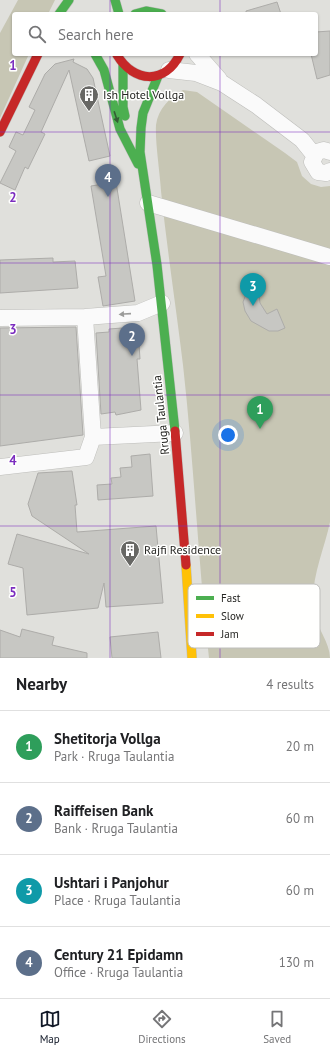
<!DOCTYPE html>
<meta charset="utf-8">
<style>
body{margin:0;font-family:"PT Sans",sans-serif;background:#f6f6f6;color:#202124}
.you{position:absolute;left:228px;top:435px;width:14px;height:14px;margin:-10px;border:3px solid #fff;border-radius:50%;background:#1a73e8;box-shadow:0 0 0 6px #1a73e833}
.badge{display:grid;place-items:center;width:26px;height:26px;border-radius:50%;background:#111827;color:#fff;font-size:13px;font-weight:700}
.pin{position:absolute;translate:-50% -33px;filter:drop-shadow(0 1px 2px #0008)}
.pin::after{content:'';position:absolute;top:21px;width:14px;height:12px;background:inherit;clip-path:polygon(0 0,100% 0,50% 100%)}
.list{margin:0;padding:0;list-style:none}
h2{display:flex;justify-content:space-between;align-items:center;height:52px;margin:0;padding:0 16px;font-size:17px}
h2 small{font-size:13px;font-weight:400;color:#757577}
.list li{display:grid;grid-template-columns:26px 1fr auto;gap:12px;align-items:center;box-sizing:border-box;height:72px;padding:0 16px;border-top:1px solid #e0e0e0}
.list b{display:block;font-size:15px;white-space:nowrap}
.list p{margin:0;font-size:13px;white-space:nowrap;color:#757577}
.list em{font-size:13px;font-style:normal;color:#757577}
.icon{flex:none;width:22px;height:22px;fill:none;stroke:currentColor;stroke-width:2;stroke-linecap:round;stroke-linejoin:round}
.map{position:relative;flex:none;width:330px;height:658px;overflow:hidden}
.search{position:absolute;background:#fff;box-shadow:0 1px 3px #0004;left:12px;right:12px;top:12px;height:44px;display:flex;align-items:center;gap:10px;box-sizing:border-box;padding:0 14px;border-radius:4px;color:#757577;font-size:15px}
.sheet{height:340px;background:#fff}
nav{display:flex;justify-content:space-around;align-items:center;box-sizing:border-box;height:56px;border-top:1px solid #e0e0e0;background:#fff;font-size:11px;color:#757577}
nav a{display:grid;justify-items:center;gap:2px}
nav .on{color:#111827}
.map>svg:first-child{display:block}
.green{fill:#c7c6b4}
.building{fill:#c7c7c3;stroke:#adaca9}
.lines{fill:none;stroke-linecap:round;stroke-linejoin:round}
.street-casing{stroke:#bdbdba;stroke-width:17}
.fast-casing{stroke:#bdbdba;stroke-width:10}
.slow-casing{stroke:#bdbdba;stroke-width:10}
.jam-casing{stroke:#bdbdba;stroke-width:10}
.street{stroke:#fafafa;stroke-width:16}
.fast{stroke:#4caf50;stroke-width:9}
.slow{stroke:#ffc107;stroke-width:9}
.jam{stroke:#c62828;stroke-width:9}
.oneway{fill:#355d35}
.oneway2{fill:#9b9b99}
.grid{fill:none;stroke:#7b2cbf;stroke-width:1;stroke-opacity:0.55}
.labels{text-anchor:middle;stroke-width:3;stroke-linejoin:round;paint-order:stroke}
.poi-label{font-size:12px;fill:#262623;stroke:#fffffe;text-anchor:start}
.street-label{font-size:12px;fill:#262623;stroke:#fffffe}
.key{fill:#fffffe;stroke:#bebebc;stroke-width:1}
.key-label{font-size:11px;fill:#262623}
.grid-label{font-size:13px;text-anchor:middle;font-weight:bold;fill:#7b2cbf;stroke:#fffffe;stroke-width:3;stroke-linejoin:round;paint-order:stroke}
</style>
<div class="map">
<svg width="330" height="658" viewBox="0 0 330 658">
<rect width="100%" height="100%" fill="#e0e0dc"/>
<path class="green" d="M 18,0 L 55,0 L 48,14 L 14,14 L 14,54 L 29,54 L 0,118 L 0,33 Z
M 183,90 L 197,92 L 285,153 L 297,162 L 302,176 L 311,184 L 321,187 L 330,186 L 330,522 C 324,551 309,582 314,612 C 317,628 330,643 330,658 L 209,658 C 198,561 194,463 183,365 C 176,307 167,249 161,191 C 160,173 155,142 156,125 C 158,109 170,97 183,90 Z"/>
<path class="building" d="M 277,2 L 281,14 L 246,14 L 246,11 Z
M 330,31 L 330,75 L 317,79 L 311,54 L 316,54 L 316,32 Z
M 74,59 L 73,62 L 87,69 L 93,78 L 110,156 L 89,161 L 69,70 L 41,132 L 45,134 L 28,169 L 25,167 L 15,190 L 0,183 L 16,151 L 9,147 L 16,132 L 23,135 L 35,110 L 29,107 L 45,74 L 55,64 Z
M 116,182 L 135,301 L 103,306 L 98,277 L 106,276 L 91,186 Z
M 53,258 L 53,262 L 75,261 L 78,288 L 0,293 L 0,260 Z
M 256,281 L 262,289 L 259,295 L 260,303 L 267,314 L 277,309 L 285,328 L 278,331 L 269,331 L 251,321 L 245,311 L 243,302 L 249,286 Z
M 76,327 L 83,435 L 0,446 L 0,328 Z
M 122,328 L 123,331 L 138,329 L 140,359 L 137,359 L 141,410 L 116,415 L 115,412 L 101,414 L 96,333 L 109,332 L 109,329 Z
M 150,454 L 153,496 L 98,500 L 97,485 L 112,484 L 111,478 L 121,477 L 120,468 L 132,467 L 131,456 Z
M 72,471 L 77,505 L 75,505 L 77,532 L 156,526 L 163,603 L 106,607 L 104,583 L 98,608 L 27,615 L 23,568 L 8,564 L 17,534 L 89,554 L 32,516 L 28,504 L 38,473 Z
M 22,629 L 54,637 L 52,645 L 87,653 L 87,658 L 0,658 L 0,630 L 20,637 Z
M 158,632 L 161,658 L 112,658 L 110,637 Z"/>
<g class="lines">
<defs>
<path id="street" d="M 197,54 L 219,79
M 169,70 L 196,73 L 222,83 L 256,105 L 302,140 L 314,155
M 330,152 L 324,150 L 317,152 L 312,162 L 318,172 L 326,173 L 330,171
M 148,203 L 330,257
M 0,318 L 85,317 L 138,313 L 162,303
M 93,437 L 175,433
M 0,467 L 86,457 L 93,437 L 85,317"/>
<path id="fast" d="M 115,0 L 119,14
M 59,14 L 69,0
M 135,14 L 146,11 L 162,14
M 95,54 L 104,70 L 120,129 L 138,164
M 123,65 L 123,107 L 125,116
M 158,76 L 143,113 L 141,128 L 140,152 L 157,265 L 175,431"/>
<path id="slow" d="M 186,565 L 192,658"/>
<path id="jam" d="M 117,55 C 134,83 165,85 180,54
M 0,132 L 38,54
M 175,431 L 186,565"/>
</defs>
<use href="#street" class="street-casing"/>
<use href="#fast" class="fast-casing"/>
<use href="#slow" class="slow-casing"/>
<use href="#jam" class="jam-casing"/>
<use href="#street" class="street"/>
<use href="#fast" class="fast"/>
<use href="#slow" class="slow"/>
<use href="#jam" class="jam"/>
</g>
<defs><path id="oneway-solid" d="M-6-.8H1V-3.2L6.5 0L1 3.2V.8H-6Z"/></defs>
<use class="oneway" href="#oneway-solid" transform="translate(116 117) rotate(72)"/>
<use class="oneway2" href="#oneway-solid" transform="translate(125 314) rotate(176)"/>
<path class="grid" d="M 110,0 L 110,14M 220,0 L 220,14M 110,54 L 110,658M 220,54 L 220,658M 0,132 L 330,132M 0,263 L 330,263M 0,395 L 330,395M 0,526 L 330,526"/>
<defs>
<symbol id="building-pin" viewBox="-11 -11 22 30"><path d="M0 17L-7.5 6A9.5 9.5 0 1 1 7.5 6Z" fill="#676764" stroke="#fffffe"/><path d="M-4-6H4V6H1V3H-1V6H-4ZM-2.5-4.3h1.7v1.8h-1.7ZM.8-4.3h1.7v1.8H.8ZM-2.5-1h1.7V.8h-1.7ZM.8-1h1.7V.8H.8Z" fill="#fff"/></symbol>
</defs>
<g fill-rule="evenodd">
<use href="#building-pin" x="78" y="84" width="22" height="30"/>
<use href="#building-pin" x="119" y="539" width="22" height="30"/>
</g>
<g class="labels">
<g class="poi-label">
<text x="103" y="99">Ish Hotel Vollga</text>
<text x="144" y="554">Rajfi Residence</text>
</g>
<g class="street-label">
<text transform="translate(161 415) rotate(-96)" y="4">Rruga Taulantia</text>
</g>
</g>
<rect x="188" y="584" width="132" height="64" rx="6" class="key"/>
<rect x="196" y="596" width="18" height="4" fill="#4caf50"/>
<rect x="196" y="614" width="18" height="4" fill="#ffc107"/>
<rect x="196" y="632" width="18" height="4" fill="#c62828"/>
<g class="key-label">
<text x="221" y="602">Fast</text>
<text x="221" y="620">Slow</text>
<text x="221" y="638">Jam</text>
</g>
<g class="grid-label">
<text x="13" y="70">1</text>
<text x="13" y="202">2</text>
<text x="13" y="334">3</text>
<text x="13" y="465">4</text>
<text x="13" y="597">5</text>
</g>
</svg>
<div class="you"></div>
<div class="pin badge" style="left:260px;top:429px;background:#2e9e5b">1</div>
<div class="pin badge" style="left:132px;top:356px;background:#5c6f8a">2</div>
<div class="pin badge" style="left:253px;top:306px;background:#0f9aa8">3</div>
<div class="pin badge" style="left:108px;top:197px;background:#5c6f8a">4</div>
<div class="search"><svg class="icon" aria-label="search" viewBox="0 0 24 24"><circle cx="10" cy="10" r="6"/><path d="M15 15l6 6"/></svg>Search here</div>
</div>
<section class="sheet">
<h2>Nearby<small>4 results</small></h2>
<ul class="list">
<li><span class="badge" style="background:#2e9e5b">1</span><div><b>Shetitorja Vollga</b><p>Park · Rruga Taulantia</p></div><em>20 m</em></li>
<li><span class="badge" style="background:#5c6f8a">2</span><div><b>Raiffeisen Bank</b><p>Bank · Rruga Taulantia</p></div><em>60 m</em></li>
<li><span class="badge" style="background:#0f9aa8">3</span><div><b>Ushtari i Panjohur</b><p>Place · Rruga Taulantia</p></div><em>60 m</em></li>
<li><span class="badge" style="background:#5c6f8a">4</span><div><b>Century 21 Epidamn</b><p>Office · Rruga Taulantia</p></div><em>130 m</em></li>
</ul>
</section>
<nav>
<a class="on"><svg class="icon" aria-label="map" viewBox="0 0 24 24"><path d="M3 6l6-2 6 2 6-2v14l-6 2-6-2-6 2zM9 4v14M15 6v14"/></svg>Map</a>
<a><svg class="icon" aria-label="directions" viewBox="0 0 24 24"><path d="M12 3l9 9-9 9-9-9zM9 14v-3h6M13 9l2 2-2 2"/></svg>Directions</a>
<a><svg class="icon" aria-label="saved" viewBox="0 0 24 24"><path d="M7 4h10v16l-5-4-5 4z"/></svg>Saved</a>
</nav>
